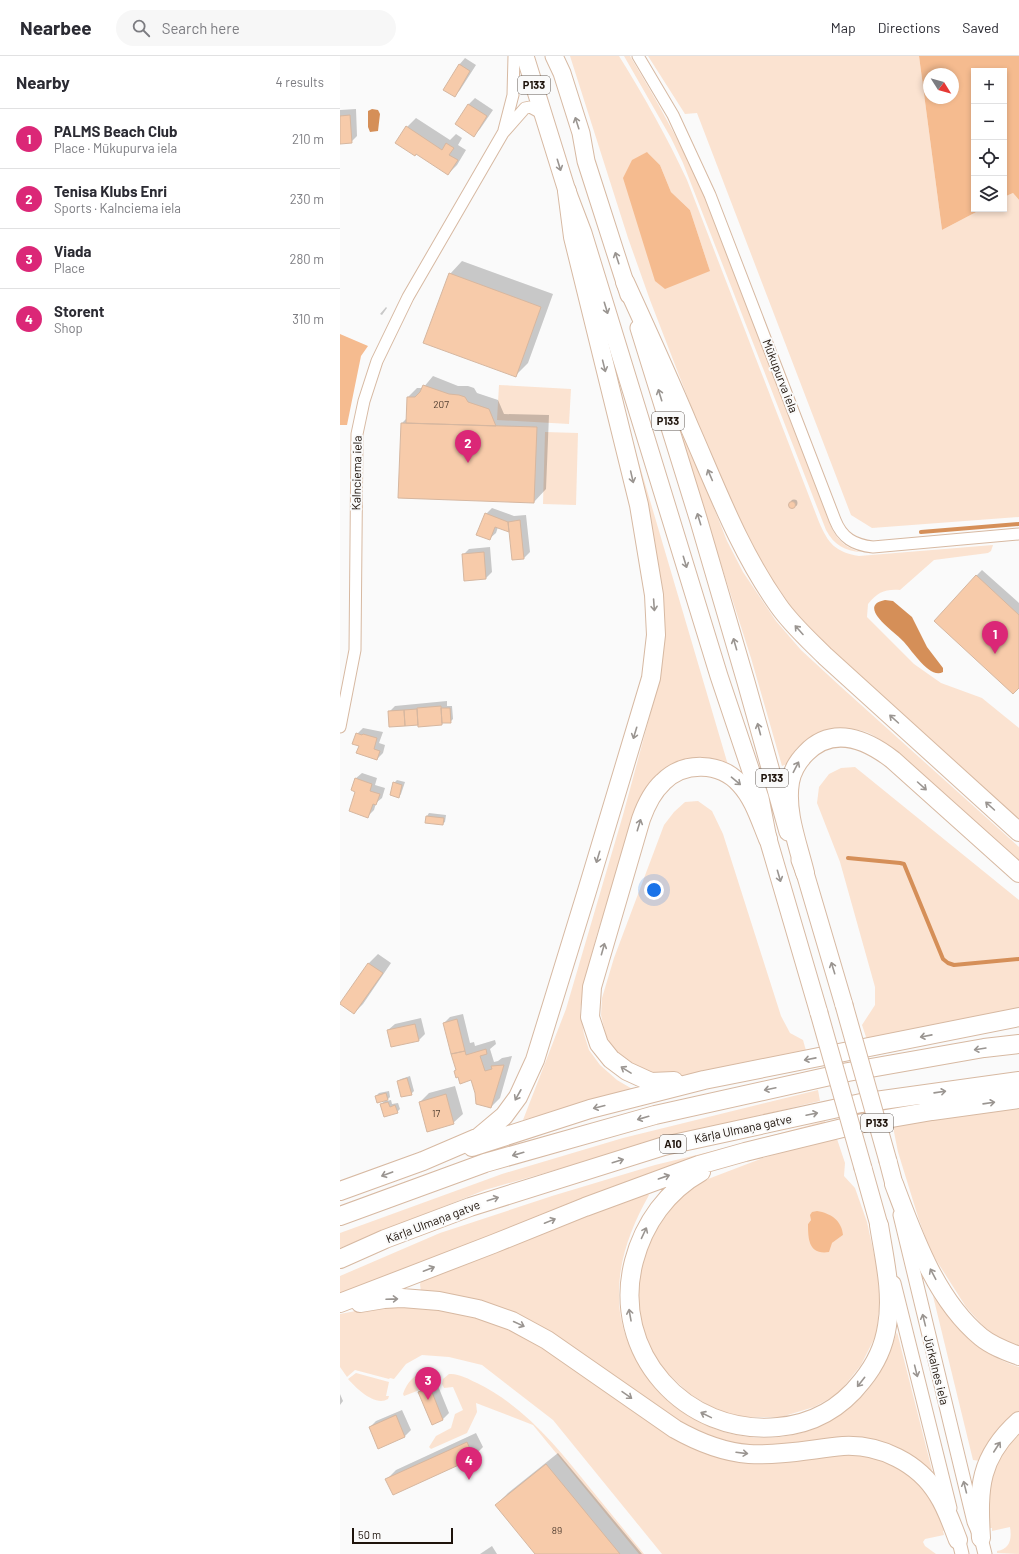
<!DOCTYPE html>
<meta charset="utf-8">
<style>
body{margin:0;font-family:Barlow,sans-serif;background:#f7f7f7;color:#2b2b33}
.controls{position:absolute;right:12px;top:12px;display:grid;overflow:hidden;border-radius:0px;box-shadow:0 2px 6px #0003}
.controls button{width:36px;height:36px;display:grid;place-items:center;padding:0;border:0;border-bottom:1px solid #e1e1e2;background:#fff;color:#2b2b33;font:20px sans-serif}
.compass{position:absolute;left:583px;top:12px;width:36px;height:36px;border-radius:50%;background:#fff;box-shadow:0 2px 6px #0003;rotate:127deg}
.scale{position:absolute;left:12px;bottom:10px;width:101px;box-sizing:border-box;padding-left:4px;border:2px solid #1e130b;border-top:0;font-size:11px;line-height:14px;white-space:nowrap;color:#1e130b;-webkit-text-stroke:3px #fafafa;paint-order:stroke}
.you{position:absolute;left:314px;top:834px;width:14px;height:14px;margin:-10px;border:3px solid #fff;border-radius:50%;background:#1a73e8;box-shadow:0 0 0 6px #1a73e833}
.badge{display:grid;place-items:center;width:26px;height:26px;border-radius:50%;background:#db2777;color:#fff;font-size:13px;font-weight:700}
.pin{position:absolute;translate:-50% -33px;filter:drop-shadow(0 1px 2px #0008)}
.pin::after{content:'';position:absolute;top:21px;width:14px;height:12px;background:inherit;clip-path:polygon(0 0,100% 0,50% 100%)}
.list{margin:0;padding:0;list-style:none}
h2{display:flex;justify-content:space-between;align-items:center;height:52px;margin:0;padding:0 16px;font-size:17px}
h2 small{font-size:13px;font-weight:400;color:#7c7c81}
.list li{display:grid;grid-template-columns:26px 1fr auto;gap:12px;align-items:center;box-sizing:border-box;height:60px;padding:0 16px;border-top:1px solid #e1e1e2}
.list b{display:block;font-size:15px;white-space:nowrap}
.list p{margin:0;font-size:13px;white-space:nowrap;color:#7c7c81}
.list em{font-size:13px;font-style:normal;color:#7c7c81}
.icon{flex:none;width:22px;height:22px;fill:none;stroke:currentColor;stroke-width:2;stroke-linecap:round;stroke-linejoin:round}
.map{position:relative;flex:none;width:679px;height:1498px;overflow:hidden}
header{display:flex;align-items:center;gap:24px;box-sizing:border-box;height:56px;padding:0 20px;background:#fff;border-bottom:1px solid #e1e1e2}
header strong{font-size:19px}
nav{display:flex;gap:22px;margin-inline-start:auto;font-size:14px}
.search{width:280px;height:36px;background:#f7f7f7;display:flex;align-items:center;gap:10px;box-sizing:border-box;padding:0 14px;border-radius:22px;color:#7c7c81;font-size:15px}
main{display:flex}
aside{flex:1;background:#fff}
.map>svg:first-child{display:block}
.green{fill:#fbe3d1;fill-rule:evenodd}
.forest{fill:#f5bb8f;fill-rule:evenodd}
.water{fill:#d58f58}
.shadow{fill:#0003}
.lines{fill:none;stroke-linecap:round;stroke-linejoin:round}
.stream{stroke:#d58f58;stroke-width:4}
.building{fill:#f7cbaa;stroke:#d6b7a0}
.minor-casing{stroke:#d7b9a2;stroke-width:13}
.tertiary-casing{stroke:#d7b9a2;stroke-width:15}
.primary-casing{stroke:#d7b9a2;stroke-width:19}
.trunk-casing{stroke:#d7b9a2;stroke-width:20}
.minor{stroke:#fff;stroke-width:11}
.tertiary{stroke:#fff;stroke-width:13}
.primary{stroke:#fff;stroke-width:17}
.trunk{stroke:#fff;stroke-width:18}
.primary-bridge-casing{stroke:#d7b9a2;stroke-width:19;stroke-linecap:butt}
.primary-bridge{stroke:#fff;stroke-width:17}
.oneway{stroke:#9a9591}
.labels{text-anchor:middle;stroke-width:4;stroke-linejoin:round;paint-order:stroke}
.number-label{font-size:10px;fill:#544133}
.shield{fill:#fafafa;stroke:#605853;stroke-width:1}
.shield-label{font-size:11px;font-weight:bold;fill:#1e130b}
.street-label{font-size:12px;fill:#1e130b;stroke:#fafafa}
</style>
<header>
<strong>Nearbee</strong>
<div class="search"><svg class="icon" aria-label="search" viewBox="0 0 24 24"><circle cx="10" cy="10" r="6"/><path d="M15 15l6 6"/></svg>Search here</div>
<nav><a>Map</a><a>Directions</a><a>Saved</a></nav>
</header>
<main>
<aside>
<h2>Nearby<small>4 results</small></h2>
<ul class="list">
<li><span class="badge">1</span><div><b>PALMS Beach Club</b><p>Place · Mūkupurva iela</p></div><em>210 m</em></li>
<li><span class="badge">2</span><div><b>Tenisa Klubs Enri</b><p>Sports · Kalnciema iela</p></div><em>230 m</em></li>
<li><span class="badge">3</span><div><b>Viada</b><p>Place</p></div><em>280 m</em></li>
<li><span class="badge">4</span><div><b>Storent</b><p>Shop</p></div><em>310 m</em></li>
</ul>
</aside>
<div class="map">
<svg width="679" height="1498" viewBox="0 0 679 1498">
<rect width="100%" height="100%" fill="#fafafa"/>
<path class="green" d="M 230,0 L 279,0 C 304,40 327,81 347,124 L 479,466 C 488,487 495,496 519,500 L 653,489 L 651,495 L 648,497 L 594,504 L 560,534 C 545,533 538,536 528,548 L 527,561 L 574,608 L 601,627 L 642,642 L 679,672 L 679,764 L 501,605 L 453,553 L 430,521 L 402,472 L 354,358 L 310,244 L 288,182 ZM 307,96 L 320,109 L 331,136 L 350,154 L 370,215 Z
M 284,0 L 290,0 C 316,43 340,86 361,132 L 492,473 C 499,486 507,492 521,496 C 505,495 494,489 486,474 L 343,107 L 331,82 Z
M 308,0 L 579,0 L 602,174 L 642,153 L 664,153 L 664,141 L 673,137 L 679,144 L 679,461 L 532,472 L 511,459 L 357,57 L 345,58 Z
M 159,329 L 231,333 L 229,368 L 157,364 Z
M 205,376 L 238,377 L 236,449 L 203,448 Z
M 344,376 L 387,485 L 403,516 L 436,565 L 461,594 L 500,630 L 679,791 L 679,809 L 548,689 C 541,685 532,677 523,675 C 493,668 460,678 447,708 L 442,710 L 411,602 L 340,380 L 340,377 Z
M 292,397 L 296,397 L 388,709 C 367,703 359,699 338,707 L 273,829 L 257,878 L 243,932 L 240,956 L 244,978 L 249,994 L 260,1009 L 277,1024 L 294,1034 L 183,1064 L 226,953 L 283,759 L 317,633 L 322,590 Z
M 515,711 L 679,844 L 679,952 L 527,984 L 522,969 L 535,949 L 535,931 L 500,806 L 477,747 L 479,731 L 489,718 L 501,712 Z
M 358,745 L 372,755 L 383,778 L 441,960 L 450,977 L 463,984 L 467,998 L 354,1018 L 332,1020 L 313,1019 L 301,1015 L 274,996 L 266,980 L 261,959 L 262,942 L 274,902 L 324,769 L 334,756 L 345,746 Z
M 478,1034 L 480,1045 L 341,1078 L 145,1134 L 0,1192 L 0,1177 L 162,1118 L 283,1082 Z
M 679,1051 L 679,1290 L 661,1284 L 644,1271 L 626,1251 L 591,1196 L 579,1164 L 558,1096 L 553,1071 L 568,1068 L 571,1065 Z
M 485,1065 L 485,1069 L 0,1239 L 0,1220 L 100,1177 L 212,1140 L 315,1109 L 373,1095 Z
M 496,1080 L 505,1107 L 504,1120 L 515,1132 L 527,1166 L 537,1212 L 540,1247 L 536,1279 L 521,1309 L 498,1338 L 474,1351 L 441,1361 L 401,1361 L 382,1357 L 351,1339 L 326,1316 L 312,1296 L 302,1272 L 297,1232 L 301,1204 L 324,1157 L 348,1134 L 368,1123 L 423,1102 ZM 471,1164 L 503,1179 L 492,1187 L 468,1168 Z
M 306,1137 L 309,1139 C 291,1171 278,1205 279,1242 C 279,1260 284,1279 292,1295 C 335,1394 473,1415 536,1323 C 546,1308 551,1292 557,1276 L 592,1414 L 590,1415 L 574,1403 L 395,1389 L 350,1374 L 223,1286 L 81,1236 L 80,1228 L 81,1226 Z
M 593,1240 C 618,1275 637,1297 679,1311 L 679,1355 L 671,1361 L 640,1405 L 633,1404 Z
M 74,1249 L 137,1259 L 187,1280 L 349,1389 L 513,1397 L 546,1405 L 577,1424 L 594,1445 L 606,1474 L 603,1475 L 604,1479 L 585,1483 L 583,1486 L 585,1490 L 596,1498 L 322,1498 L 213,1364 L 142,1309 L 109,1301 L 82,1299 L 66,1308 L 54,1323 L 50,1322 L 49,1323 L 15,1314 L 7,1321 L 0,1311 L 0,1258 L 21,1254 Z
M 86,1315 L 91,1319 L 90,1330 L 64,1340 L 63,1338 C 67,1326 74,1319 86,1315 Z
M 16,1317 L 49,1326 L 46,1340 L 49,1340 L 48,1343 C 35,1351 16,1332 8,1323 Z
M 109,1318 C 118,1317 129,1323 137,1327 C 184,1350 218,1392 250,1432 C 268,1454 286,1476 304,1498 L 299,1498 L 193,1369 L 136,1347 L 137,1356 L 127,1377 L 91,1393 L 89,1391 L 96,1380 L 111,1372 L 115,1358 L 123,1354 L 113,1331 L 104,1332 L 102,1328 L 103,1323 Z
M 679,1375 L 679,1498 L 657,1497 L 657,1495 C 670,1493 672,1483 670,1471 L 652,1475 L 652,1472 L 649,1472 L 649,1425 L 662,1395 Z"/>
<path class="forest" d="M 579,0 L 679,0 L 679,144 L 673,137 L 664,141 L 664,15 L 634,15 L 634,153 L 642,153 L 602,174 ZM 589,18 L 613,18 L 613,42 L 589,42 Z
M 307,96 L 320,109 L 331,136 L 350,154 L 370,215 L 325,233 L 315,225 L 283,122 L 292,104 Z
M 0,278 L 28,290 L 21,300 L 7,369 L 0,369 Z
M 477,1155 C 491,1157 502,1165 503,1179 L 492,1187 L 489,1196 C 469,1199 468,1184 468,1168 L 471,1164 L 470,1159 L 472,1156 Z"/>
<path class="water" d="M 32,53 L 38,54 L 40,58 L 38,75 L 30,76 L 28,71 L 28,55 Z
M 545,544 L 553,545 L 572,561 L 587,591 L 603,612 L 603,616 C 590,624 571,593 563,585 C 556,577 515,550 545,544 Z"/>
<path class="shadow" d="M 125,2 L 136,9 L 120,34 L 114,40 L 119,9 Z
M 135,42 L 153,54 L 140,73 L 134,79 L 116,68 L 129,48 Z
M 16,53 L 17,80 L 11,86 L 0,87 L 0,54 Z
M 76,62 L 110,84 L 116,78 L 122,82 L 118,89 L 126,94 L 117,109 L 108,118 L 67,71 Z
M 122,205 L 213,238 L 188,307 L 175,320 L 110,218 Z
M 46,251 L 47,252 L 42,259 L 40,258 Z
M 93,320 L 118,330 L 128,330 L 134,332 L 137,337 L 158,344 L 164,358 L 209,359 L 206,433 L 194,446 L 59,442 L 62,367 L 67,362 L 68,341 L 77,332 L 83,332 Z
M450.5 447a3.5 3.5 0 1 1 7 0a3.5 3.5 0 1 1-7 0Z
M 152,452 L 174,460 L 186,459 L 190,496 L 184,502 L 170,476 L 158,471 L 156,477 L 149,483 L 146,458 Z
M 150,491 L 152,516 L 146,522 L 123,499 L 129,493 Z
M 642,514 L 679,547 L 679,631 L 636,520 Z
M 107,645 L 107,650 L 112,650 L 113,663 L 110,666 L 104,666 L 102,668 L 50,670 L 49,656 L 55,650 Z
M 23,672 L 43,676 L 39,687 L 45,689 L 43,697 L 37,703 L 20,689 L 17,678 Z
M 22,717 L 37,722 L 35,729 L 45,732 L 42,742 L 36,747 L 34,754 L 28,760 L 17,735 L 15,723 Z
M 57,724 L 65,726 L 61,738 L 59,741 L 54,727 Z
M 89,757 L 106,759 L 105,766 L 102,768 L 86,766 L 87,760 Z
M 38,898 L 51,907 L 23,948 L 14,957 L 1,948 L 29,907 Z
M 123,958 L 130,987 L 134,986 L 135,990 L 155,984 L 156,988 L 150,993 L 154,1006 L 158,1005 L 162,1002 L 172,1000 L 160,1042 L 151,1051 L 132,1023 L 115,1015 L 117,1013 L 104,967 L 110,961 Z
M 81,962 L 85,978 L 79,984 L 48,974 L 55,968 Z
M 70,1020 L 74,1035 L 71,1038 L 58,1025 L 61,1023 Z
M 115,1030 L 123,1058 L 113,1067 L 80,1046 L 89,1037 Z
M 49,1035 L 50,1041 L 46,1045 L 51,1044 L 52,1048 L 58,1047 L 60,1053 L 57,1056 L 41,1048 L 46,1044 L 36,1040 L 39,1037 Z
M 96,1325 L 109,1357 L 103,1363 L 92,1368 L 79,1336 L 85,1330 Z
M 0,1338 L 3,1345 L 0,1349 Z
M 62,1354 L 71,1374 L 65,1380 L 39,1391 L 30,1371 L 36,1365 Z
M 136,1377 L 143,1391 L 133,1401 L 47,1423 L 56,1414 Z
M 218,1397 L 302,1498 L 196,1498 L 156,1449 L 168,1437 Z
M 152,1490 L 157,1498 L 140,1498 Z"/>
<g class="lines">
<path class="stream" d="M 581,476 L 679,468
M 508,802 L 560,807 L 564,808 L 603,903 L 608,907 L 614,909 L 679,903"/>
</g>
<path class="building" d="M 119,8 L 130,15 L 115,41 L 103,34 Z
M 128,48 L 147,60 L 134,81 L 115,68 Z
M 10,59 L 12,87 L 0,88 L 0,60 Z
M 66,70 L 102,94 L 106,87 L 114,92 L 109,99 L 118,104 L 108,119 L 76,98 L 75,100 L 55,87 Z
M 109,217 L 201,251 L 176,321 L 83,287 Z
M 83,329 L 109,338 L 119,339 L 125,341 L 128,346 L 149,353 L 156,370 L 66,367 L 67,341 L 75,341 L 80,336 Z
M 61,367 L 197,371 L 194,447 L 58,442 Z
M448.5 449a3.5 3.5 0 1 1 7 0a3.5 3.5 0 1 1-7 0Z
M 145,457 L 168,466 L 169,476 L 155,471 L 150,484 L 136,479 Z
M 180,464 L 184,503 L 172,504 L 168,466 Z
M 144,496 L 146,523 L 124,525 L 122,498 Z
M 636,519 L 679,559 L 679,632 L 673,638 L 594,565 Z
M 101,650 L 102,669 L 78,671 L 77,652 Z
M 101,652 L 110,652 L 111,667 L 102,667 Z
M 77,653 L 78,669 L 65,670 L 64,654 Z
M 64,654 L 65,670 L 49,671 L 48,655 Z
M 16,677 L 22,679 L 23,678 L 37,682 L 34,693 L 40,695 L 37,704 L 16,697 L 19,690 L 12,688 Z
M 15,722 L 32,728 L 30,735 L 40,738 L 36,749 L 33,748 L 28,762 L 9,755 L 15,736 L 11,734 Z
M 53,726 L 62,729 L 59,742 L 50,739 Z
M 86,760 L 104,762 L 103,769 L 85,767 Z
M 28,907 L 43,917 L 14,958 L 0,948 L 0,947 Z
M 117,963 L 125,995 L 111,998 L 103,967 Z
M 75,968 L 79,985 L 51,991 L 47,974 Z
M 146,993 L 147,998 L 140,1000 L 145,1015 L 152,1013 L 151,1010 L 164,1009 L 151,1052 L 136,1048 L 135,1037 L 131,1024 L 120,1028 L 118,1021 L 116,1022 L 114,1015 L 116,1014 L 111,998 L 125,995 L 126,999 Z
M 67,1022 L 72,1039 L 61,1041 L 57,1025 Z
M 46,1037 L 48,1044 L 37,1047 L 35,1040 Z
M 106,1038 L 114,1068 L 87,1076 L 79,1046 Z
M 48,1046 L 50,1051 L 55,1049 L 58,1057 L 44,1061 L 40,1048 Z
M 90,1331 L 103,1364 L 92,1369 L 78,1336 Z
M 56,1359 L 65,1381 L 38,1393 L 29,1371 Z
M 127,1386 L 134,1402 L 53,1439 L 45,1423 Z
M 206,1408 L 280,1498 L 195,1498 L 155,1449 Z"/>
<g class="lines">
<defs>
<path id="minor" d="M 298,0 L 333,59 L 370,139 L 495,464 C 502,482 514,489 533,491 L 679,478
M 164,74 L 173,39 L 174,0
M 0,671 L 15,594 L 17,378 L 24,345 L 37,305 L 68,241 L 163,77 L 185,52 L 190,51 L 203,58"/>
<path id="tertiary" d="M 560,1159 L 634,1466 L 641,1482 L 645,1498
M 554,1227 L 610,1452
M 617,1477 L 622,1498"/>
<path id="primary" d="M 185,0 L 227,135 L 243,177 L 379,620 L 420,742 L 428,783 L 479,957
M 214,0 L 222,17 L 241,77 L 246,105 L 289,239
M 299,272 L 358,462 L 406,626 L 448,776
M 460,804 L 465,817 L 504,949
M 548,1105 L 554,1128
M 523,1112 L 539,1169"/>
<path id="trunk" d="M 285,226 C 307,274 329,322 349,370 C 376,431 399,494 438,549 C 451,568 469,584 485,600 L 679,776
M 465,817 C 458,788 445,756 450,726 C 452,715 458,705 466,697 C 493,669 526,683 553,704 L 679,817
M 334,1025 L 311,1026 L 287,1015 L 271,1003 L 259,988 L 250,961 L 252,931 L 301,763 C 306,749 312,736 323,726 C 344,705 380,706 400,728 C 414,743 420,764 428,783
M 132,1091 L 250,1053 L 364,1024 L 679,961
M 361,1116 C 327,1135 304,1167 294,1205 C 270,1296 345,1380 438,1371 C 473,1368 501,1352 522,1325 C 535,1309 544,1291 547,1270 C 553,1237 544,1201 539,1169
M 554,1128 C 574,1181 596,1244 641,1281 C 652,1290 666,1295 679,1300
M 0,1135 L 83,1105 L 139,1081 L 164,1060 L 178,1041 L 195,1004 L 247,835 L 311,622 L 316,579 L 314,539 L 299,449 L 233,181 L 227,135
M 0,1160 L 145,1107 L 315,1059 L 508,1016 L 644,992 L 679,988
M 0,1203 L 45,1183 L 130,1151 L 324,1090 L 521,1047 L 679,1025
M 0,1247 L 153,1188 L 245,1151 L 359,1109 L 405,1096 L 523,1067 L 592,1055 L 679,1043
M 20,1247 L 44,1243 L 62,1242 L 99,1245 L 138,1253 L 172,1265 L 207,1284 L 335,1373 C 358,1386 382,1396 409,1398 C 440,1400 472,1393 503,1390 C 540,1388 579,1407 598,1439 C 607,1453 612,1469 618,1484
M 641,1482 C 638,1432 639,1401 679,1365"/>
</defs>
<use href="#minor" class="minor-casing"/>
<use href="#tertiary" class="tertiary-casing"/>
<use href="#primary" class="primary-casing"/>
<use href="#trunk" class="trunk-casing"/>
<use href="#minor" class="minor"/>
<use href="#tertiary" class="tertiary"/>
<use href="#primary" class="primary"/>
<use href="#trunk" class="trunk"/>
<defs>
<path id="primary-bridge" d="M 504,949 L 548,1105
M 479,957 L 523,1112"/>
</defs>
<use href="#primary-bridge" class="primary-bridge-casing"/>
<use href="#primary-bridge" class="primary-bridge"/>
</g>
<defs><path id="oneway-shaft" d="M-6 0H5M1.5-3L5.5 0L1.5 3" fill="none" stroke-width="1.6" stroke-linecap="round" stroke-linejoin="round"/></defs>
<g class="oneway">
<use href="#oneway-shaft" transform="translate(237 67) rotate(-108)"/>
<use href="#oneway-shaft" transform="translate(219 109) rotate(73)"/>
<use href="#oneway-shaft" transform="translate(277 202) rotate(-108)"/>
<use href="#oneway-shaft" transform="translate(266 252) rotate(73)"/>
<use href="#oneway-shaft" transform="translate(264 310) rotate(76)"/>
<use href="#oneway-shaft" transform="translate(320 339) rotate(-107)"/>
<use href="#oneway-shaft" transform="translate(370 419) rotate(-113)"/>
<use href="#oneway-shaft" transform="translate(292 421) rotate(77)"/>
<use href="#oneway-shaft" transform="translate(359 463) rotate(-107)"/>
<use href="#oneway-shaft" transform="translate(345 506) rotate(73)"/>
<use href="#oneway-shaft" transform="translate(314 549) rotate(86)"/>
<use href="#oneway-shaft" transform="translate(459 574) rotate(-132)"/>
<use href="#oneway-shaft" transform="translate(395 588) rotate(-106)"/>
<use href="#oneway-shaft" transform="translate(554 663) rotate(-138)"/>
<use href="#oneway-shaft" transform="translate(419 673) rotate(-105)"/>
<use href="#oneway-shaft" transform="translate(295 677) rotate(107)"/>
<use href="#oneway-shaft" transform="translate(456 711) rotate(-63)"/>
<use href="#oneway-shaft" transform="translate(396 725) rotate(40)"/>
<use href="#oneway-shaft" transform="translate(582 730) rotate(42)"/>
<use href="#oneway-shaft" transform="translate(650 750) rotate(-138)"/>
<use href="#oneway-shaft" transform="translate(299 769) rotate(-73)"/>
<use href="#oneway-shaft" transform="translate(258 801) rotate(107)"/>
<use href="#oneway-shaft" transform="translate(439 820) rotate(74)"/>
<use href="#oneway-shaft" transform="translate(263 893) rotate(-74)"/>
<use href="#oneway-shaft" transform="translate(493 912) rotate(-107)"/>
<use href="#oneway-shaft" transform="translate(586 980) rotate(169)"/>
<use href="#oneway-shaft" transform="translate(640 993) rotate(171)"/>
<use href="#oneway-shaft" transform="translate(470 1003) rotate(169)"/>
<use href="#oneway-shaft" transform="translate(286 1014) rotate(-148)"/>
<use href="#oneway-shaft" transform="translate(430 1033) rotate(168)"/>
<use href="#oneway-shaft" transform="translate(600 1036) rotate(-8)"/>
<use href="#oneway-shaft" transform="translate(178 1039) rotate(119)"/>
<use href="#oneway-shaft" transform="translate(649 1047) rotate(-8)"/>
<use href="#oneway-shaft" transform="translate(259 1051) rotate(166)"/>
<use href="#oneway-shaft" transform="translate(472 1058) rotate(-12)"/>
<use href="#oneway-shaft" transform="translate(303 1062) rotate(164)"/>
<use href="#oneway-shaft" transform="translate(178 1098) rotate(164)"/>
<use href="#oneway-shaft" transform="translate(278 1105) rotate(-17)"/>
<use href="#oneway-shaft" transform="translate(47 1118) rotate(160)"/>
<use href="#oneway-shaft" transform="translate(324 1121) rotate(-19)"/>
<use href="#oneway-shaft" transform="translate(153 1143) rotate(-17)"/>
<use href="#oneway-shaft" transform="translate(210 1165) rotate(-22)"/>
<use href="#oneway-shaft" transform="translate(304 1177) rotate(-65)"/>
<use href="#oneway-shaft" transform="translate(89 1213) rotate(-21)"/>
<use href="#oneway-shaft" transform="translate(593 1218) rotate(-118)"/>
<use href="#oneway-shaft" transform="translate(52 1243) rotate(-2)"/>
<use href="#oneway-shaft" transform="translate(290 1259) rotate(-100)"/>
<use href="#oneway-shaft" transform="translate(584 1264) rotate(-104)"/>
<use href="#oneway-shaft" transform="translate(179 1268) rotate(25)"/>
<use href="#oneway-shaft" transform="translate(576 1315) rotate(76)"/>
<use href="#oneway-shaft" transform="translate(521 1326) rotate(128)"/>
<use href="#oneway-shaft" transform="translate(287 1339) rotate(35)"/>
<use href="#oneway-shaft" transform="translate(366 1359) rotate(-154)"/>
<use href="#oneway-shaft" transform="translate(657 1391) rotate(-57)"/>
<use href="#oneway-shaft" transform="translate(402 1397) rotate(7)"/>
<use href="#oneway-shaft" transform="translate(625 1431) rotate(-104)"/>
</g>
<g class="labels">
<g class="number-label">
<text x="101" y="352">207</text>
<text x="96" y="1061">17</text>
<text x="217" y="1478">89</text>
</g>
<g class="shield">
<rect x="178" y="20" width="32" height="18" rx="3"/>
<rect x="312" y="356" width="32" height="18" rx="3"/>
<rect x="416" y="713" width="32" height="18" rx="3"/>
<rect x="521" y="1058" width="32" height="18" rx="3"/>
<rect x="320" y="1079" width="26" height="18" rx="3"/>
</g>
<g class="shield-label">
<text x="194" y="33">P133</text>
<text x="328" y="369">P133</text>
<text x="432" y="726">P133</text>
<text x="537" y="1071">P133</text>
<text x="333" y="1092">A10</text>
</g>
<g class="street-label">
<text transform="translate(440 320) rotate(69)" y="4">Mūkupurva iela</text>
<text transform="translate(17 417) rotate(-89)" y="4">Kalnciema iela</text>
<text transform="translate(403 1073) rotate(-12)" y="4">Kārļa Ulmaņa gatve</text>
<text transform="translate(93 1166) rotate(-21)" y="4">Kārļa Ulmaņa gatve</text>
<text transform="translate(596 1314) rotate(76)" y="4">Jūrkalnes iela</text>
</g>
</g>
</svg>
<div class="controls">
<button>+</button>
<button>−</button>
<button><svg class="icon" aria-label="locate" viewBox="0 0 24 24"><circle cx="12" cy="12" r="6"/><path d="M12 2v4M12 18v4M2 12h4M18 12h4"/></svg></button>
<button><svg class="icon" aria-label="layers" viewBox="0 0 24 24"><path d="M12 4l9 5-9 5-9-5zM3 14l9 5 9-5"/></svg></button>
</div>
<svg class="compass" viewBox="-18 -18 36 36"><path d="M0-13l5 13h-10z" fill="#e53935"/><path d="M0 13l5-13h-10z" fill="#7c7c81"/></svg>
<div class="scale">50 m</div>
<div class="you"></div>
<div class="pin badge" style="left:655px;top:598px">1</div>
<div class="pin badge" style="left:128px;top:407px">2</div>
<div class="pin badge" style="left:88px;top:1344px">3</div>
<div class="pin badge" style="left:129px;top:1424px">4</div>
</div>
</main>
